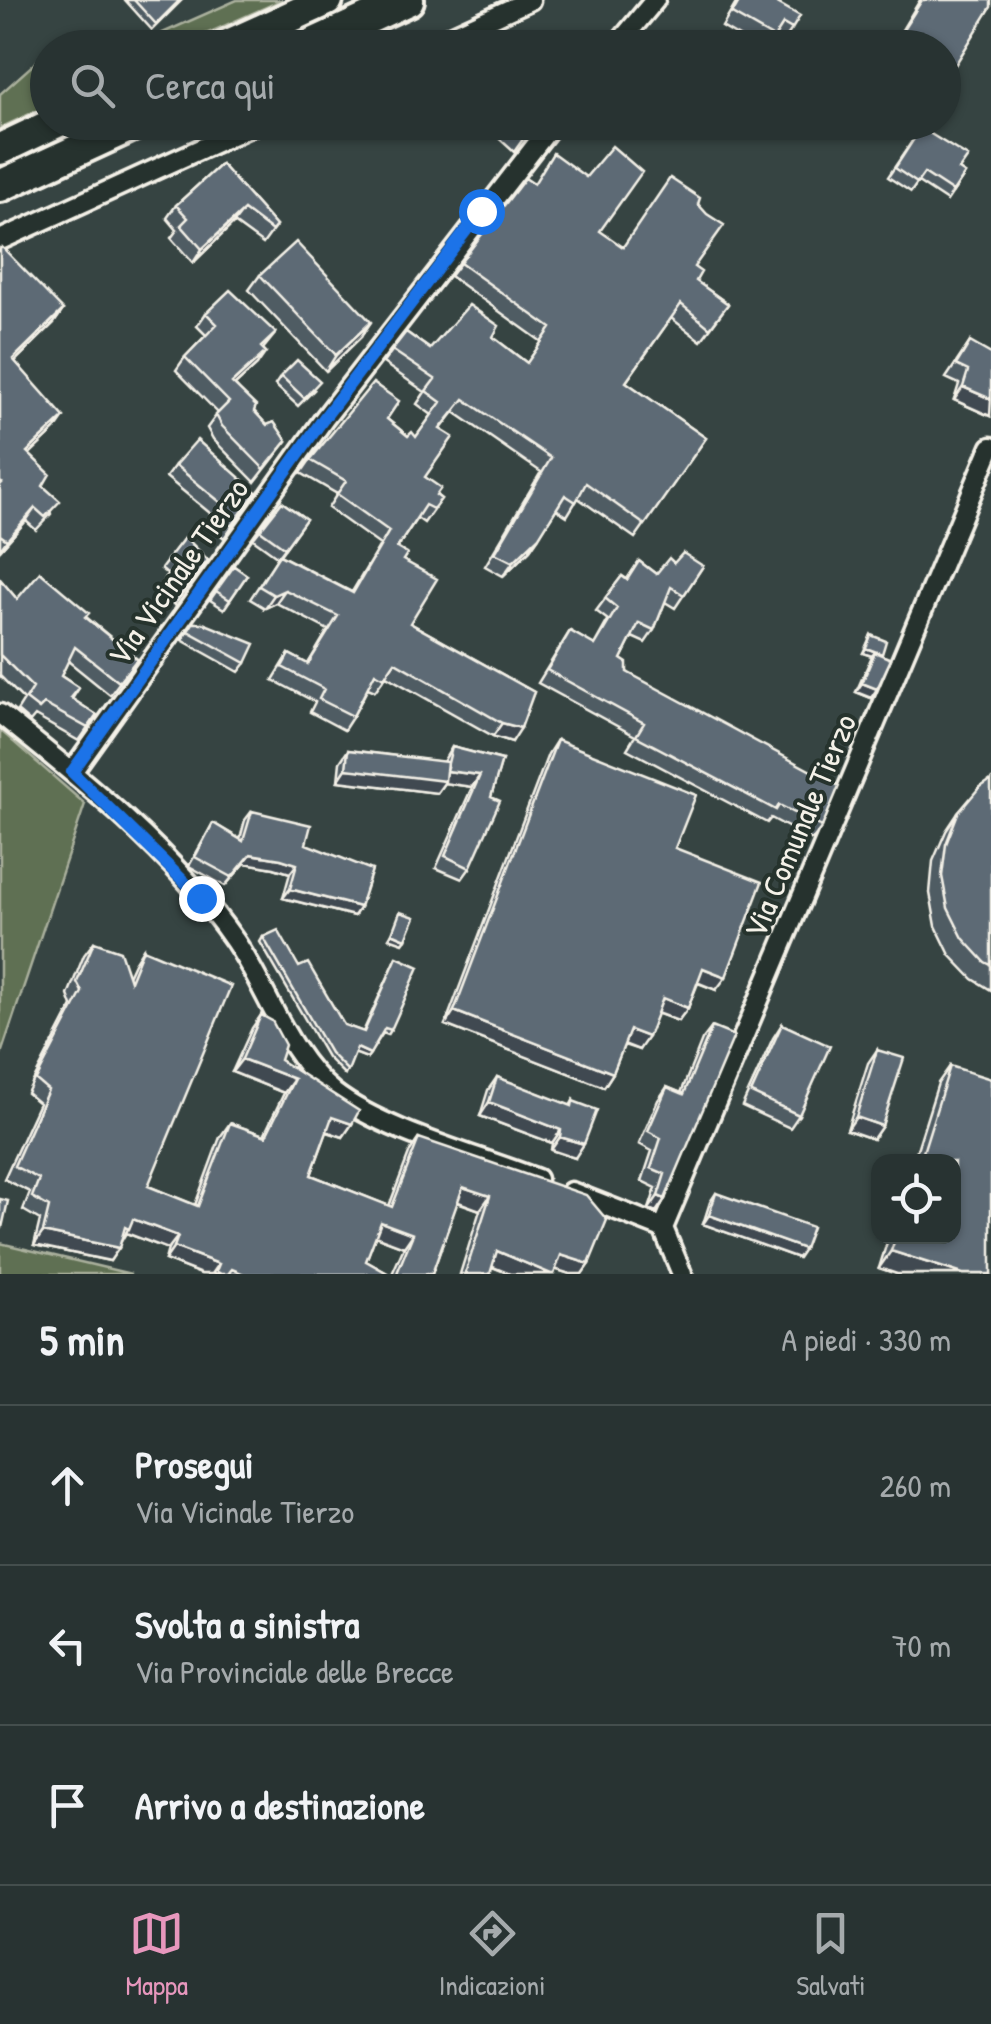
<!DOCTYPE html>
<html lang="it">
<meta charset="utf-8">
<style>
body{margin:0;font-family:"Patrick Hand",sans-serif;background:#303b3a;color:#f1f3f6}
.controls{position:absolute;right:30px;bottom:30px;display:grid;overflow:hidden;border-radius:20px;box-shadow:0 2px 8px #0004}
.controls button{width:90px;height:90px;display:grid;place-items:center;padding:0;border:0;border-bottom:2px solid #444e4d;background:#283332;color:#f1f3f6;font:50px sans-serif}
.stop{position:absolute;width:30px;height:30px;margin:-22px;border:8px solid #1a73e8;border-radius:50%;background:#fff}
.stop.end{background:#1a73e8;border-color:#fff;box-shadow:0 2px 10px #0008}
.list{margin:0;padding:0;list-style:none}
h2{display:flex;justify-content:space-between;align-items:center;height:130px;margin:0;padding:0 40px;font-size:42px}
h2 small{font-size:32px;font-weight:400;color:#a5aaac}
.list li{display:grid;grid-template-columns:65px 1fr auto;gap:30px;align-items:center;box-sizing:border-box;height:160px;padding:0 40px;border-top:2px solid #444e4d}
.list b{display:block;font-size:38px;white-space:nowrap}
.list p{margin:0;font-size:32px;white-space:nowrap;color:#a5aaac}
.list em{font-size:32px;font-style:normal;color:#a5aaac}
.icon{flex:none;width:55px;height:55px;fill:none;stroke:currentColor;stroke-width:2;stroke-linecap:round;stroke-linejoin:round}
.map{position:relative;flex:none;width:991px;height:1274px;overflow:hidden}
.search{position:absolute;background:#283332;box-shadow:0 2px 8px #0004;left:30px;right:30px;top:30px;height:110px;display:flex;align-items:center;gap:25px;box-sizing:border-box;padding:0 35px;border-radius:55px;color:#a5aaac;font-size:38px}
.sheet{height:610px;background:#283332}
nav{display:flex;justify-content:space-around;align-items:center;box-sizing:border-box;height:140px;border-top:2px solid #444e4d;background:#283332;font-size:28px;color:#a5aaac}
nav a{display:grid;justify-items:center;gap:5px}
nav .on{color:#e797bd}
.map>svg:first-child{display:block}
.green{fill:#5f7052;stroke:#aab09d;stroke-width:2.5}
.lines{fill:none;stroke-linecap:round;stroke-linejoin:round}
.minor-casing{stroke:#f4f1e8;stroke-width:25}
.motorway-casing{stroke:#f4f1e8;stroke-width:38}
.minor{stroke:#26332d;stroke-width:18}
.motorway{stroke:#26332d;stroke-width:30}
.wall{fill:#505b64;stroke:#f4f1e8;stroke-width:2.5}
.shaded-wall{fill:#414a51;stroke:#f4f1e8;stroke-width:2.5}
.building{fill:#5d6a74;stroke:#f4f1e8;stroke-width:2.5}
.route{stroke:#1a73e8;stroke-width:12}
.labels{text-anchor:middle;stroke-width:8;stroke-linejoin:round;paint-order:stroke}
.street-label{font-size:32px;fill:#f4f1e8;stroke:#26332d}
</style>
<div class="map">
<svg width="991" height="1274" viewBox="0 0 991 1274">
<rect width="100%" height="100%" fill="#364442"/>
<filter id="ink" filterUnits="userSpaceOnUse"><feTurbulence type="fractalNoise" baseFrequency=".01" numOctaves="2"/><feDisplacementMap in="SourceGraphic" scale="20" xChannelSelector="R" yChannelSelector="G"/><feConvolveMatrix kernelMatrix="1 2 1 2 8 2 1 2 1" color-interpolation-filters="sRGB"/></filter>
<g filter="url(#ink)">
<path class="green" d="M 237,0 L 282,0 L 177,47 L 131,47 Z
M 45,54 L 47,106 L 0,128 L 0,94 Z
M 0,730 L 85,804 L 0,1057 Z
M 0,1243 L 131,1274 L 0,1274 Z"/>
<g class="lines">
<defs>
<path id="minor" d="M 425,48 L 530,0
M 615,48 L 655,0
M 0,240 L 260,122
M 0,714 C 83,780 174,853 235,941 C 268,990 286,1054 334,1093 C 383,1131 478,1156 537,1179
M 72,772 L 324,419 L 554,122
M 571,1192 L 663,1228
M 663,1228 L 991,447
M 663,1228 L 682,1274"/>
<path id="motorway" d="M 222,48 L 327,0
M 304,48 L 408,0
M 0,149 L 57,122
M 0,186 L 139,122"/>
</defs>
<use href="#minor" class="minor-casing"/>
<use href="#motorway" class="motorway-casing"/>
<use href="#minor" class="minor"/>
<use href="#motorway" class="motorway"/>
</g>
<path class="wall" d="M 125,0 L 182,0 L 152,30 Z
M 738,0 L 772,0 L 792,29 L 783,42 L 775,38 L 768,48 L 758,48 L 722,27 Z
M 920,0 L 991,0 L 944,48 L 891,48 Z
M 481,122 L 535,122 L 514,152 Z
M 921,128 L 959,170 L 965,174 L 947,201 L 918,182 L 911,192 L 888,177 Z
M 221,164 L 276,226 L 263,244 L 234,223 L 193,263 L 171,238 L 177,230 L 167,218 L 176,205 Z
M 698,204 L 694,267 L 696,281 L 728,304 L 701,341 L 671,318 L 626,382 L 706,438 L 635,538 L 578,498 L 567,516 L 556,509 L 530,550 L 503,576 L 485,566 L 541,472 L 454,412 L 441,429 L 425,477 L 436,495 L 441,499 L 424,523 L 417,518 L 397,548 L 403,560 L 410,623 L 534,692 L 512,742 L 493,736 L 386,676 L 375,691 L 368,688 L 353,716 L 344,730 L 310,712 L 315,702 L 273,680 L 289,654 L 308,664 L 328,630 L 276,603 L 265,608 L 250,599 L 278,557 L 253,539 L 282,502 L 306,519 L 280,555 L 352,592 L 380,545 L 328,508 L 337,494 L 301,473 L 310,460 L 387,419 L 408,436 L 416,437 L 432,415 L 417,404 L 425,392 L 383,363 L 406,332 L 430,349 L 493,337 L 527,363 L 542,342 L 450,276 L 460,263 L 600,232 L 622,247 Z
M 0,249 L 63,310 L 54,323 L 15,361 L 55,430 L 29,454 L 43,486 L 51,514 L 36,530 L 26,521 L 0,550 Z
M 260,275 L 361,337 L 326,371 L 249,290 Z
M 206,313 L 276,333 L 263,349 L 257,365 L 235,385 L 254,411 L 267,425 L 287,441 L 255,482 L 213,439 L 207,428 L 218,413 L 176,370 L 185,357 L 206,335 L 197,326 Z
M 970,342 L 990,416 L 954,400 L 959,384 L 946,378 Z
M 281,376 L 314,390 L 298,406 L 275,385 Z
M 175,465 L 256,492 L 224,538 L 210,526 L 216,518 L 166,477 Z
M 185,537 L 208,560 L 174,605 L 158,588 L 168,575 L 161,569 Z
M 639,561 L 656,574 L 674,563 L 703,566 L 675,608 L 665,602 L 654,630 L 645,643 L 632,637 L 621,659 L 627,672 L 822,827 L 812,840 L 771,818 L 767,823 L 627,749 L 635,736 L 538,683 L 570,631 L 594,645 L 608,620 L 596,611 L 622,576 L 627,579 Z
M 234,566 L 247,575 L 224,609 L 210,600 Z
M 0,579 L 17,599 L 86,617 L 137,659 L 110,695 L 68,661 L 61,676 L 79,688 L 72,699 L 97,715 L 79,741 L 35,716 L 30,722 L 17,711 L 24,700 L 0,676 Z
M 193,623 L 246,663 L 239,672 L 182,640 Z
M 871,635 L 881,655 L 877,689 L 871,698 L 856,692 L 872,656 L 863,653 Z
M 557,740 L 675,848 L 716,990 L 698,983 L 688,1008 L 678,1021 L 657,1013 L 639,1050 L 624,1045 L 613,1073 L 604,1087 L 445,1025 L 548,754 Z
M 452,747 L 502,760 L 470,868 L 462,879 L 436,868 L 472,787 L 444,783 L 437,793 L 338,781 L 340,762 L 348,750 L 443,762 Z
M 991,780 L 991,990 L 973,979 L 950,955 L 936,926 L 930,893 L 933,861 L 946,831 L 958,813 Z
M 252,811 L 306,844 L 360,907 L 354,916 L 283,898 L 290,873 L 274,868 L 245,863 L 225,886 L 189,866 L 213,823 L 240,839 L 245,820 Z
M 263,937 L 299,967 L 344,1025 L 363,1032 L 397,957 L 391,1030 L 388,1035 L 383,1033 L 367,1058 L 355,1053 L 345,1075 L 327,1057 L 260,942 Z
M 94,942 L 128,976 L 134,963 L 143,949 L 148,1186 L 195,1205 L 220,1137 L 230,1123 L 264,1135 L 284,1093 L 232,1072 L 252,1028 L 261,1015 L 280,1060 L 352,1124 L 343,1137 L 327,1132 L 311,1175 L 389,1206 L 410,1151 L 419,1138 L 589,1264 L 582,1274 L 570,1274 L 555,1269 L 554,1274 L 510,1274 L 492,1267 L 490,1274 L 460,1274 L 480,1210 L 457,1202 L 432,1274 L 392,1274 L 404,1247 L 375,1236 L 366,1261 L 389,1274 L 201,1274 L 165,1260 L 168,1249 L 126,1233 L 110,1261 L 34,1245 L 40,1220 L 23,1210 L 30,1192 L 4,1179 L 39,1103 L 27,1093 L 72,1006 L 68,995 L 84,955 Z
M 782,1024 L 799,1115 L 790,1128 L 742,1106 L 773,1038 Z
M 712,1027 L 665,1199 L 656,1212 L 649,1209 L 656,1188 L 642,1181 L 652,1151 L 639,1144 L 658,1100 L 667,1087 L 681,1093 L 702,1040 Z
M 877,1050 L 882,1126 L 873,1139 L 847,1130 L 868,1063 Z
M 950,1066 L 991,1274 L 897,1274 L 879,1268 L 889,1236 L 954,1236 L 954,1162 L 913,1162 L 938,1083 Z
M 497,1077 L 570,1106 L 573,1101 L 575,1158 L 551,1150 L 552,1143 L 480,1116 L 488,1090 Z
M 716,1193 L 798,1258 L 703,1224 L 710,1202 Z"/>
<path class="shaded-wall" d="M 244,210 L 234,223 L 193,263 L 202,249 Z
M 63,310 L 54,323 L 4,372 L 13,359 Z
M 371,322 L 361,337 L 326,371 L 336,355 Z
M 266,352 L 257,365 L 223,396 L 232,383 Z
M 963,387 L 991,399 L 990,416 L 954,400 Z
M 64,417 L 55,430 L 18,465 L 27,452 Z
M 35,508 L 26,521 L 0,550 L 7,540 Z
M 539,537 L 530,550 L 503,576 L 513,562 Z
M 285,590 L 276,603 L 265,608 L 274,595 Z
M 866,648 L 882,654 L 875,652 L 872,656 L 863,653 Z
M 862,683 L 877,689 L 871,698 L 856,692 Z
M 502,723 L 521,728 L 512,742 L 493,736 Z
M 346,769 L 446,771 L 480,775 L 472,787 L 444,783 L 437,793 L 338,781 Z
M 251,854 L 281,859 L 297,864 L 290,873 L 274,868 L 245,863 L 225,886 Z
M 290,889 L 360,907 L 354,916 L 283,898 Z
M 392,933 L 406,939 L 403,943 L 389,938 Z
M 703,968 L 726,977 L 716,990 L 694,981 Z
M 663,998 L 688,1008 L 678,1021 L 654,1012 Z
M 454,1011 L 613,1073 L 604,1087 L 445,1025 Z
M 630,1030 L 648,1037 L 639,1050 L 621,1043 Z
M 357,1048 L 370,1054 L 367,1058 L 354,1053 Z
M 242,1059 L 294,1079 L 284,1093 L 232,1072 Z
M 489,1102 L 561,1130 L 552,1143 L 480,1116 Z
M 332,1117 L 352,1124 L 343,1137 L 323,1130 Z
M 856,1117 L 882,1126 L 873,1139 L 847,1130 Z
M 560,1137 L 584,1144 L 575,1158 L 551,1150 Z
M 463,1187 L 490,1196 L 480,1210 L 453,1200 Z
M 658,1196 L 665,1199 L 656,1212 L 649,1209 Z
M 709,1215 L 804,1249 L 798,1258 L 703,1224 Z
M 133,1219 L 178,1236 L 168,1249 L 126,1233 Z
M 381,1222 L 413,1234 L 404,1247 L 372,1235 Z
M 43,1232 L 119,1248 L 110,1261 L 34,1245 Z
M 174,1247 L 219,1264 L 212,1274 L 201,1274 L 165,1260 Z
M 497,1251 L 551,1274 L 510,1274 L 488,1265 Z
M 891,1251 L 963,1274 L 897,1274 L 879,1268 Z
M 561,1255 L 589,1264 L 582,1274 L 570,1274 L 551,1268 Z"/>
<path class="building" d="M 134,0 L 180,0 L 156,24 Z
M 740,0 L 772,0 L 800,16 L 792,29 L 783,24 L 774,38 L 732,14 Z
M 922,0 L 991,0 L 991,7 L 944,83 L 944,48 L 906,48 L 896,41 Z
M 505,122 L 535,122 L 535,123 L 523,138 Z
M 921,128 L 968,157 L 959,170 L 965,174 L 953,192 L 924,173 L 917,183 L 895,168 Z
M 612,146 L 642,172 L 600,231 L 623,247 L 670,178 L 700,198 L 698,204 L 707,214 L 724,225 L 694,267 L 701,272 L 696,281 L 728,304 L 710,328 L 681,304 L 626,382 L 706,438 L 645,525 L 586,483 L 576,502 L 565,495 L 539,537 L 513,562 L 495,553 L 551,458 L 464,399 L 440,429 L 453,437 L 425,477 L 441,488 L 436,495 L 441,499 L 433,509 L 425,505 L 397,548 L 407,554 L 403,560 L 437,579 L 410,623 L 534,692 L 521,728 L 502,723 L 395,662 L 384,678 L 375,673 L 353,716 L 319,699 L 324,689 L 282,667 L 289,654 L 308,664 L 338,616 L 285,590 L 274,595 L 259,586 L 279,555 L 353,593 L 389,531 L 337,494 L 346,481 L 310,460 L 373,383 L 399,401 L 387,419 L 408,436 L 412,432 L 416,437 L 441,402 L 426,391 L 435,379 L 392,350 L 406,332 L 430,349 L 469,305 L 499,326 L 493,337 L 527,363 L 551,328 L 460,263 L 525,178 L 534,184 L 553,153 L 586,177 Z
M 221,164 L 276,226 L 272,231 L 244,210 L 202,249 L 181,225 L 188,218 L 176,205 Z
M 296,242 L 371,322 L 336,355 L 260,275 Z
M 2,247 L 63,310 L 13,359 L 64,417 L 27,452 L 50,474 L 43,486 L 60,501 L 45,517 L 35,508 L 7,540 L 0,535 L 0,485 L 2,483 L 0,482 L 0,249 Z
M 230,290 L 276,333 L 261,347 L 266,352 L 232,383 L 256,406 L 254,411 L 267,425 L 274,422 L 287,441 L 264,469 L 222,426 L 216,415 L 229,402 L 185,357 L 217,324 L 206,313 Z
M 970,342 L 991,354 L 991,399 L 963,387 L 968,371 L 956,365 Z
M 297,360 L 320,381 L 304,398 L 281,376 Z
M 197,440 L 256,492 L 232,526 L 218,514 L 225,506 L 175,465 Z
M 282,502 L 306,519 L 285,548 L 260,530 Z
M 185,537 L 208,560 L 180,596 L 164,579 L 175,567 L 167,560 Z
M 683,553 L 703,566 L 684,595 L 671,587 L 654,630 L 639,623 L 621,659 L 627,663 L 627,672 L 839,786 L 822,827 L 779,805 L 776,810 L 636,736 L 644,723 L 547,670 L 570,631 L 595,645 L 617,608 L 605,598 L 622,576 L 627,580 L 639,561 L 656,574 L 669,558 L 674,563 Z
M 234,566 L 247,575 L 230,600 L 216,591 Z
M 40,572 L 89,613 L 85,617 L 137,659 L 119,682 L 75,647 L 61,676 L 79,688 L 71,698 L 97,715 L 88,728 L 44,704 L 39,709 L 26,699 L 33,688 L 0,655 L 0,579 L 17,599 Z
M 193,623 L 203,623 L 255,644 L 246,663 L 188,631 Z
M 871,635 L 886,641 L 882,654 L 866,648 Z
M 875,652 L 891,659 L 877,689 L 862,683 Z
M 557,740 L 696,795 L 675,848 L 762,882 L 726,977 L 703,968 L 688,1008 L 663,998 L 648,1037 L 630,1030 L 613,1073 L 454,1011 Z
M 452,747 L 502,760 L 491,797 L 500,801 L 470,868 L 445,856 L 480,775 L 446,771 L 445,781 L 346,769 L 348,750 L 447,762 L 446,771 Z
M 991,780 L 991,965 L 985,962 L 963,938 L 948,908 L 942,876 L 946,844 L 958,813 L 979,788 Z
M 252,811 L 311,825 L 306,844 L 372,870 L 360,907 L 290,889 L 297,864 L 281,859 L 251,854 L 232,877 L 195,857 L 213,823 L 243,841 Z
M 400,912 L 415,917 L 406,939 L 392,933 Z
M 278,930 L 299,967 L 308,963 L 344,1025 L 364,1032 L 397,957 L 419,967 L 391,1030 L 385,1028 L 370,1054 L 357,1048 L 348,1071 L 330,1053 L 263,937 Z
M 94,942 L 120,951 L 130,981 L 143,949 L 231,986 L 148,1186 L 198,1206 L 230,1123 L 266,1136 L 294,1079 L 242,1059 L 261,1015 L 272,1021 L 285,1045 L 280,1060 L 359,1111 L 352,1124 L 332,1117 L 311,1175 L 392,1207 L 419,1138 L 586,1195 L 607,1220 L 589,1264 L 561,1255 L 554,1274 L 551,1274 L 497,1251 L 490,1274 L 465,1274 L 490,1196 L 463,1187 L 432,1274 L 400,1274 L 397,1273 L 413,1234 L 381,1222 L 366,1261 L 389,1274 L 244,1274 L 232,1269 L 228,1274 L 221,1274 L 216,1271 L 219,1264 L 174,1247 L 178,1236 L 133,1219 L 129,1229 L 125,1227 L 119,1248 L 43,1232 L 49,1207 L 32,1197 L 39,1179 L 14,1166 L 48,1090 L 36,1080 L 82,992 L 77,982 Z
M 782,1024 L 830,1046 L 799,1115 L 751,1093 Z
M 712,1027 L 734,1036 L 665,1199 L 658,1196 L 665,1174 L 651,1168 L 661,1138 L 648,1131 L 667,1087 L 684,1094 Z
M 877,1050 L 904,1058 L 882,1126 L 856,1117 Z
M 950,1066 L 991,1079 L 991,1274 L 963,1274 L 891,1251 L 896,1236 L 954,1236 L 954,1162 L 920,1162 Z
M 497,1077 L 572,1106 L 573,1101 L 597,1110 L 584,1144 L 560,1137 L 561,1130 L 489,1102 Z
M 716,1193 L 812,1227 L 804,1249 L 709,1215 Z
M 0,1199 L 8,1201 L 2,1228 L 0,1227 Z"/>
</g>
<g class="lines" filter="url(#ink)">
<path class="route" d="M 201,898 L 72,772 L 324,418 L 481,211"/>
</g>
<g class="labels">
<g class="street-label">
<text transform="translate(178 572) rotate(-55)" y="11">Via Vicinale Tierzo</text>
<text transform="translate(800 826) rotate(-67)" y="11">Via Comunale Tierzo</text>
</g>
</g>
</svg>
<div class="controls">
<button><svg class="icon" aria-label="locate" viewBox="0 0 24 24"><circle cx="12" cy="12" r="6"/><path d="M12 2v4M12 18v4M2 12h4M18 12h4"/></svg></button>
</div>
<div class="stop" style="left:481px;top:211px"></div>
<div class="stop end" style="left:201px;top:898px"></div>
<div class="search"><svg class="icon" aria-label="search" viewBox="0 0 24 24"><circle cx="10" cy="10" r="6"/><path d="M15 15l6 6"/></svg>Cerca qui</div>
</div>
<section class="sheet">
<h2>5 min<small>A piedi · 330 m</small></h2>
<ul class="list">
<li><svg class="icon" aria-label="ahead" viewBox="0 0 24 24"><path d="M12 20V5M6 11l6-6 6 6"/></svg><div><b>Prosegui</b><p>Via Vicinale Tierzo</p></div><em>260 m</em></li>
<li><svg class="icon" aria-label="left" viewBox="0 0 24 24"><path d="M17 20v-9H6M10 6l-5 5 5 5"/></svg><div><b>Svolta a sinistra</b><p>Via Provinciale delle Brecce</p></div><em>70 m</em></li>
<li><svg class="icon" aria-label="arrive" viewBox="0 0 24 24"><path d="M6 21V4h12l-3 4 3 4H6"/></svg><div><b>Arrivo a destinazione</b></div></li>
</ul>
</section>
<nav>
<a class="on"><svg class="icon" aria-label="map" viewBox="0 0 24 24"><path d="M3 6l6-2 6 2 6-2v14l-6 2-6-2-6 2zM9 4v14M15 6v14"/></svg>Mappa</a>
<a><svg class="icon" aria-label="directions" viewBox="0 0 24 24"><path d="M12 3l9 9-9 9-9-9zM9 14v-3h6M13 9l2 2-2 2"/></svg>Indicazioni</a>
<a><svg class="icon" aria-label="saved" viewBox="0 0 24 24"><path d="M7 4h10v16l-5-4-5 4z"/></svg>Salvati</a>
</nav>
